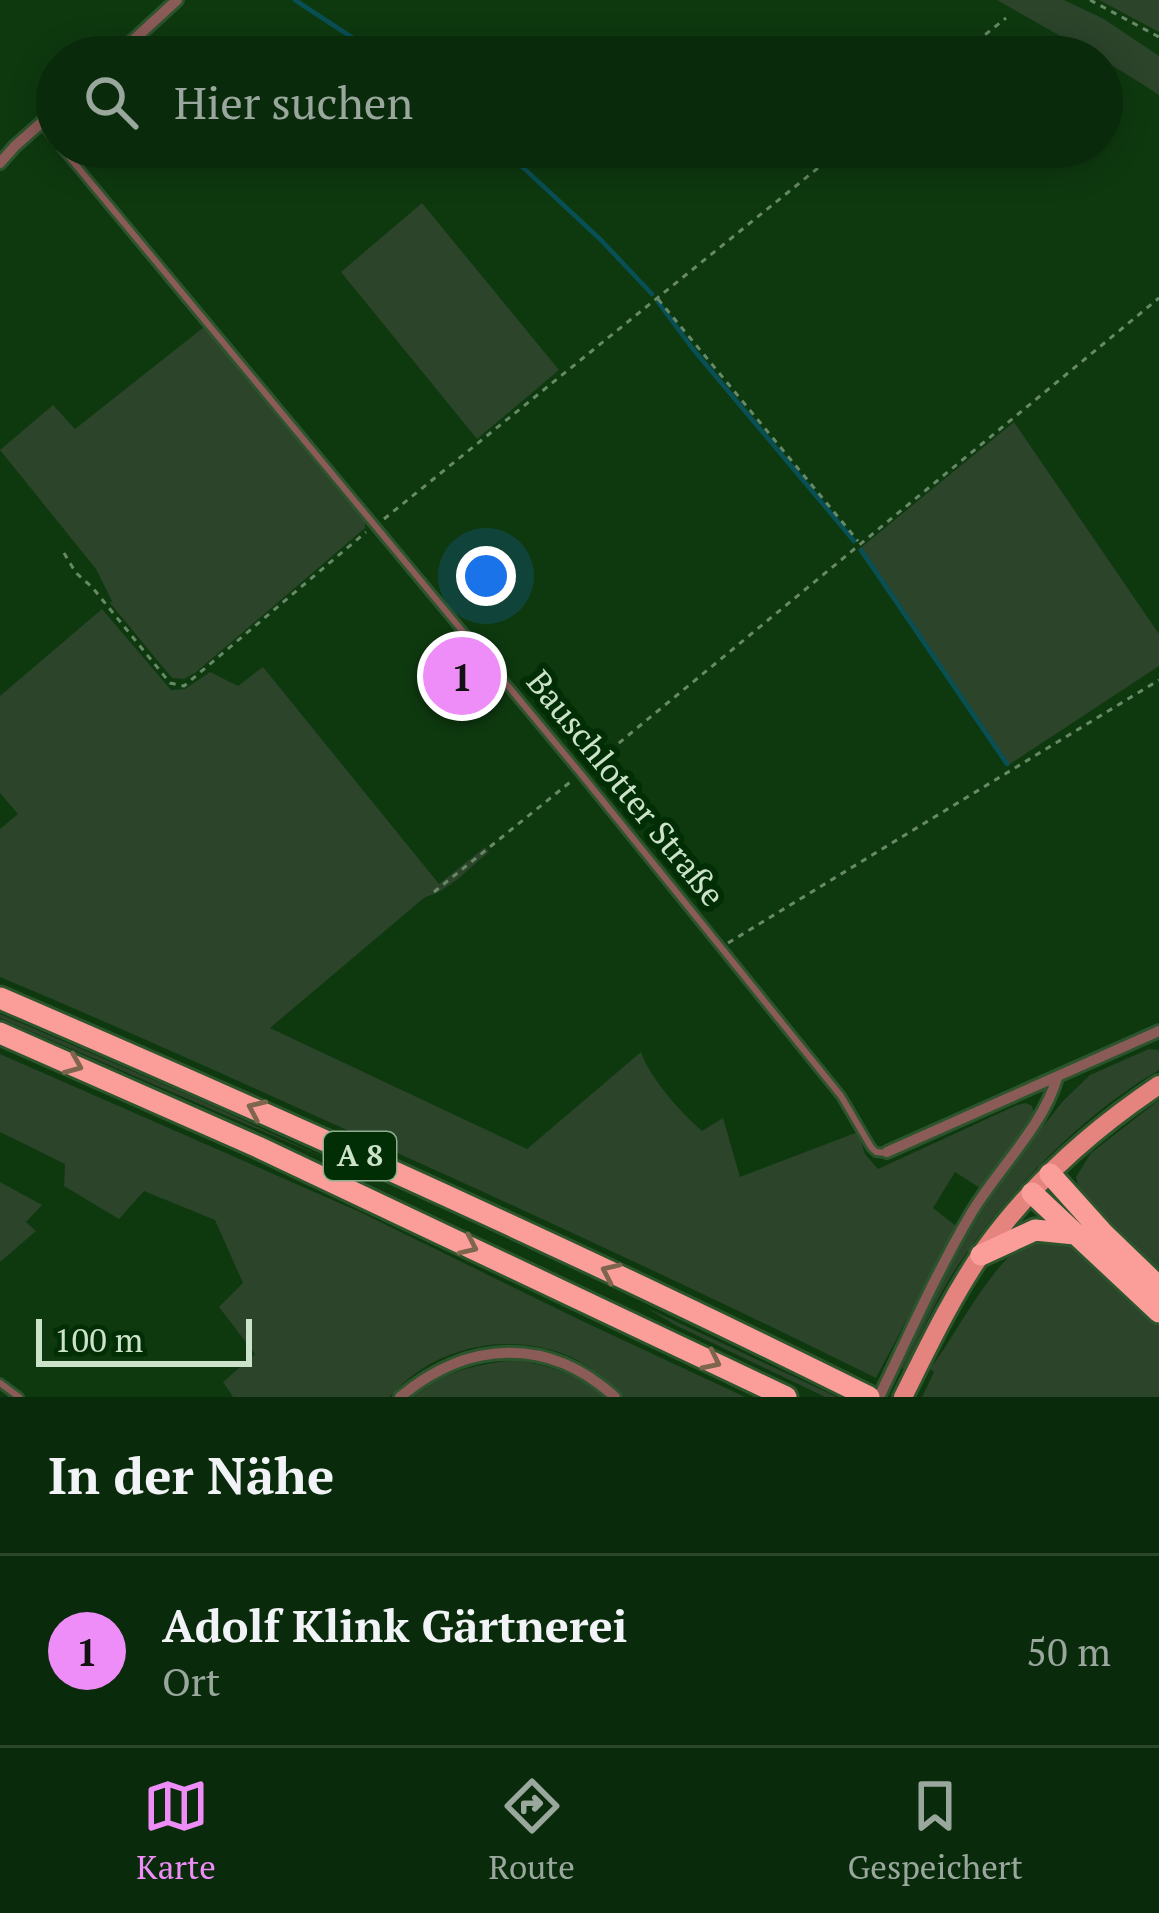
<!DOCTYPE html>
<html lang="de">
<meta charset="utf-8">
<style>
body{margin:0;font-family:"PT Serif",serif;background:#133314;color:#f1f3f6}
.scale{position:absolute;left:36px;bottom:30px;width:216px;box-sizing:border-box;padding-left:12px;border:6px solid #cce3ca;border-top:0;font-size:33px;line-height:42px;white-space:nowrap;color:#cce3ca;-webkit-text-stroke:9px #022e05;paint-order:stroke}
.you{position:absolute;left:486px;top:576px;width:42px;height:42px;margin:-30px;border:9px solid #fff;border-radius:50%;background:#1a73e8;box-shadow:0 0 0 18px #1a73e833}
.badge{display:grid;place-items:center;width:78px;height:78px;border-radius:50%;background:#ee8cf8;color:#111;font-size:39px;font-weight:700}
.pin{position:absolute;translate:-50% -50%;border:6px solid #fff;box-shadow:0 3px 12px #0006}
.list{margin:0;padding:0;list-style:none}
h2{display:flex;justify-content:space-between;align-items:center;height:156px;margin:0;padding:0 48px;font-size:51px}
h2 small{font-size:39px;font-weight:400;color:#99a79d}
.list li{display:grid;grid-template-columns:78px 1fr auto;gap:36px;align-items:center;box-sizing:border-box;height:192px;padding:0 48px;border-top:3px solid #2a472c}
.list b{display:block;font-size:45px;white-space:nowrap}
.list p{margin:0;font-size:39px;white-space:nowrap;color:#99a79d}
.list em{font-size:39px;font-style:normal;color:#99a79d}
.icon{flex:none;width:66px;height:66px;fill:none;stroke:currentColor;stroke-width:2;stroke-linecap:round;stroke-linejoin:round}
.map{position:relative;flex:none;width:1159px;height:1397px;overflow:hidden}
.search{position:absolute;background:#0a2b0b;box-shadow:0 6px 30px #0003;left:36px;right:36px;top:36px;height:132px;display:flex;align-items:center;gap:30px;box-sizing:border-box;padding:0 42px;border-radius:66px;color:#99a79d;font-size:45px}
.sheet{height:348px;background:#0a2b0b}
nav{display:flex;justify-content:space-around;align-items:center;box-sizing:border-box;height:168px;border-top:3px solid #2a472c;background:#0a2b0b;font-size:33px;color:#99a79d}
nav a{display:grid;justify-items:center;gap:6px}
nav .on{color:#ee8cf8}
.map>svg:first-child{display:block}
.green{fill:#2b442a}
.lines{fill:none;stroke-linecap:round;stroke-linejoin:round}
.stream{stroke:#095056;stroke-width:4.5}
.lane-casing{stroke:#2c542d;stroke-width:12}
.street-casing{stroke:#2c542d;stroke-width:16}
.primary-casing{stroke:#2c542d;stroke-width:24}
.highway-casing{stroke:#2c542d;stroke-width:27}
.path{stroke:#688967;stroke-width:3;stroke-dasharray:6 6;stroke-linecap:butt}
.lane{stroke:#8b5b58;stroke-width:6}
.street{stroke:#8b5b58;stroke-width:10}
.primary{stroke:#e5847f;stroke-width:18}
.highway{stroke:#fb9d98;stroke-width:21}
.oneway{stroke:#7e664e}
.labels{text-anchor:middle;stroke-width:12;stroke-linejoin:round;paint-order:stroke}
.shield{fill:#022e05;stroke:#8fad8f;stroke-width:3}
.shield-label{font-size:30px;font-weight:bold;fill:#cce3ca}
.street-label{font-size:33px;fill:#cce3ca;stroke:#022e05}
</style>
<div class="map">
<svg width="1159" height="1397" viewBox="0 0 1159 1397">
<rect width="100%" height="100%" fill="#0e390f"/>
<path class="green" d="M 997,0 L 1064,0 L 1104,19 L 1159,56 L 1159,95 C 1107,60 1052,32 997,0 Z
M 1099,0 L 1159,0 L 1159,32 Z
M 422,203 L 559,370 L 477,439 L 341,272 Z
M 204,327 L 365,521 L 365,528 L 195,673 L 184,679 L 172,678 L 110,603 L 112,601 L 96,569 L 0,450 L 53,405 L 75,429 Z
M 1014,422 L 1159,634 L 1159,666 L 1007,766 L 858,550 Z
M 102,609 L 171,690 L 185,689 L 210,672 L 238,686 L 263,667 L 439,884 L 485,847 L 489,852 C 470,867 448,892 425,897 L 270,1028 L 527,1149 L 641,1052 C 649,1077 682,1114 702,1131 L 723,1118 L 740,1177 L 858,1132 L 865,1154 L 878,1169 L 1017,1105 L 1026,1103 L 1032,1106 L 1034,1113 L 980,1188 L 955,1172 L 933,1208 L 956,1226 L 876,1378 C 727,1304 576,1234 424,1165 C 283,1101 143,1037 0,977 L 0,829 L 18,814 L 0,793 L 0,696 Z
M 0,1014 L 193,1097 L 336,1163 L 0,1018 Z
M 1149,1049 L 1159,1050 L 1159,1070 C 1081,1115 1004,1195 955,1270 C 935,1300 921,1336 904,1369 L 902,1368 L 945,1270 L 1006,1173 L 1063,1101 L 1090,1075 Z
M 0,1054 L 360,1212 L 580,1320 L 745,1397 L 624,1397 C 608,1382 592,1367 571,1357 C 510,1330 433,1346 390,1397 L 233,1397 L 223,1382 L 255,1354 L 219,1307 L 243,1283 L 215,1220 L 144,1191 L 119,1219 L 64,1186 L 65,1164 L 0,1132 Z
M 1159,1100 L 1159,1275 C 1135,1252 1081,1210 1076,1177 L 1091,1153 Z
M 0,1182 L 42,1205 L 26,1222 L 36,1231 L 0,1262 Z
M 1029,1240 L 1068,1240 L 1159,1322 L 1159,1397 L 922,1397 L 934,1372 L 930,1369 C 960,1329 988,1267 1029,1240 Z
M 645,1307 L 837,1397 L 825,1397 L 677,1326 Z
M 516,1360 C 551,1366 577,1374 605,1397 L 413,1397 C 444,1371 477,1364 516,1360 Z"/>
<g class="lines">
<path class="stream" d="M 295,0 L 382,57
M 501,147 L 600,239 L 652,294
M 658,302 L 693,349 L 854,541
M 861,550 L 1007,764"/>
<defs>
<path id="lane" d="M 42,123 L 57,142
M 61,147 L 581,774 L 841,1096 L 871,1147 L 876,1152 L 886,1153
M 0,1383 L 19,1397"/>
<path id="street" d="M 115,57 L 177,0
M 0,163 L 15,146 L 57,109
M 887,1152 L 1159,1031
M 400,1397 C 468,1340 548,1336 615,1397
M 879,1397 C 909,1335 937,1271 972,1212 C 998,1169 1043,1126 1057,1078"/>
<path id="primary" d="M 903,1397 C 928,1347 952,1296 984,1250 C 1031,1184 1092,1130 1159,1085"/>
<path id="highway" d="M 0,998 C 293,1124 584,1255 869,1397
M 0,1033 L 258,1147 L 786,1397
M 1050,1174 L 1103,1233 L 1159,1287
M 1032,1193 L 1159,1312
M 981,1255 L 1035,1230 L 1075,1234"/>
</defs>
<use href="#lane" class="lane-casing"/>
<use href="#street" class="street-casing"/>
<use href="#primary" class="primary-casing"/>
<use href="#highway" class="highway-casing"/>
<path class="path" d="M 1090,0 L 1159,37
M 957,57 L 1006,18
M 658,299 L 858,541
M 384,519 L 844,147
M 64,553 L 76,573 L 92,587 L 170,683 L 184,686 L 366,532
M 591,766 L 1159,298
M 434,892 L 574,779
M 728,943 L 1159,680"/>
<use href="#lane" class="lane"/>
<use href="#street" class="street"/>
<use href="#primary" class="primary"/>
<use href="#highway" class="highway"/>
</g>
<defs><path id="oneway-chevron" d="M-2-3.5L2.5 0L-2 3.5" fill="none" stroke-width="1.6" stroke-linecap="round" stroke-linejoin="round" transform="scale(3)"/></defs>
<g class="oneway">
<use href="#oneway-chevron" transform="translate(74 1065) rotate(23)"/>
<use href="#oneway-chevron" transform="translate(256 1109) rotate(-156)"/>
<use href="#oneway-chevron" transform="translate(469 1246) rotate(25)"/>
<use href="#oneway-chevron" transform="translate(610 1272) rotate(-155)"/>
<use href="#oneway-chevron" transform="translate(712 1361) rotate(26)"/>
</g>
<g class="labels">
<rect class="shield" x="324" y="1132" width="72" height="48" rx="9"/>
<g class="shield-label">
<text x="360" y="1166">A 8</text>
</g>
<g class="street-label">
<text transform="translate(626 788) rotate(51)" y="12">Bauschlotter Straße</text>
</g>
</g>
</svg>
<div class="scale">100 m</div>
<div class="you"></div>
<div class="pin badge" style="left:462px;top:676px">1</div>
<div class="search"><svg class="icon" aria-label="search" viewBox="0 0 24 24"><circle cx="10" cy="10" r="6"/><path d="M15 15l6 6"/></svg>Hier suchen</div>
</div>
<section class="sheet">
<h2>In der Nähe<small></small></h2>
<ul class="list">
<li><span class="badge">1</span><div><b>Adolf Klink Gärtnerei</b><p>Ort</p></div><em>50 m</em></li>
</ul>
</section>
<nav>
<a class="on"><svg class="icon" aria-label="map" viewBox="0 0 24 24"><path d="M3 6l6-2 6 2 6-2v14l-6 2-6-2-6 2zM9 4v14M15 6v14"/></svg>Karte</a>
<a><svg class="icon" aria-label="directions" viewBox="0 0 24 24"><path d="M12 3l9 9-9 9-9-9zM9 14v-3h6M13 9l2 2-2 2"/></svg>Route</a>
<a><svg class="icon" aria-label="saved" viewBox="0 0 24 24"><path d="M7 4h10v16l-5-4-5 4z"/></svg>Gespeichert</a>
</nav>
